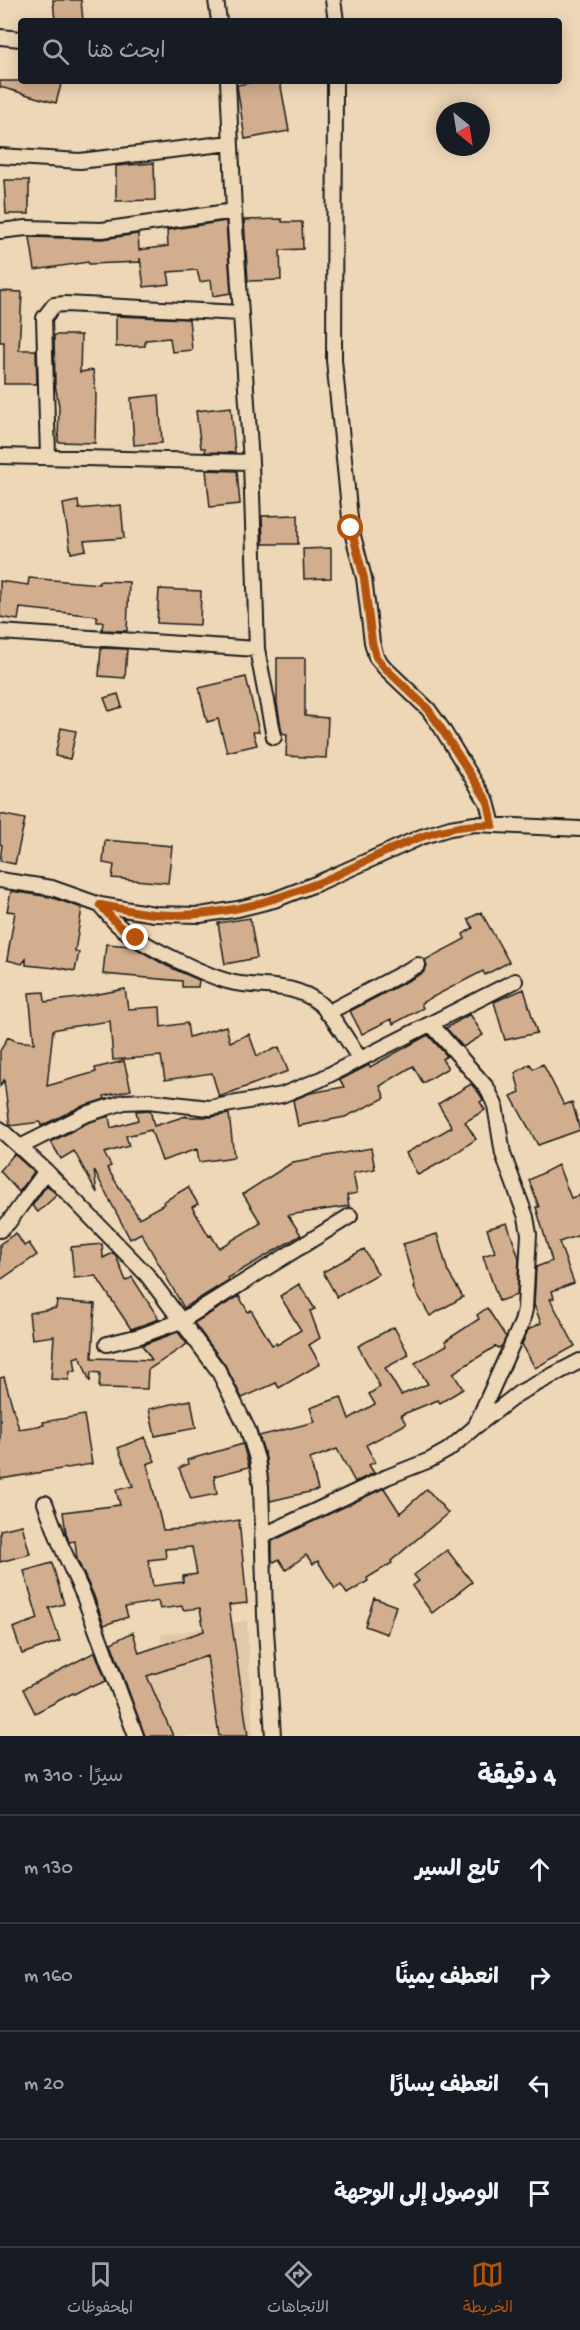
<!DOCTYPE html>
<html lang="ar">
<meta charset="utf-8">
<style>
body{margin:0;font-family:"Gochi Hand","Playpen Sans Arabic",sans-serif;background:#20242c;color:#f1f3f6;direction:rtl}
.compass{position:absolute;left:436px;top:102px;width:54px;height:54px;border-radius:50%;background:#171b24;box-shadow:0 3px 15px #0003;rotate:150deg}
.stop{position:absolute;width:18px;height:18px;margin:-14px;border:4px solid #b45309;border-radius:50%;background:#fff}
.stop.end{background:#b45309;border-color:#fff;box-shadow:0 2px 6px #0008}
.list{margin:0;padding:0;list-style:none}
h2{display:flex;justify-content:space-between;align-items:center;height:78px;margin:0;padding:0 24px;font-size:26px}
h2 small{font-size:20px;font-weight:400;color:#9ea1a6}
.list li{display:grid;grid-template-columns:39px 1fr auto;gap:18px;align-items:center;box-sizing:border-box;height:108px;padding:0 24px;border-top:2px solid #363941}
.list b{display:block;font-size:22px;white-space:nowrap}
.list em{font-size:20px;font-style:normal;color:#9ea1a6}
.icon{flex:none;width:33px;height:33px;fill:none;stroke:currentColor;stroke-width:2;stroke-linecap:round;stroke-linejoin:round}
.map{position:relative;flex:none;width:580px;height:1736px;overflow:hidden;direction:ltr}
.search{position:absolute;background:#171b24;box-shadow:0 3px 15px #0003;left:18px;right:18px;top:18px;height:66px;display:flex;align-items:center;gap:15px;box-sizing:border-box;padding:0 21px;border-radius:6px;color:#9ea1a6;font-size:22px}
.sheet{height:510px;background:#171b24}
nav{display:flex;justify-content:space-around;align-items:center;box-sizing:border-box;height:84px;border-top:2px solid #363941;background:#171b24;font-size:16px;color:#9ea1a6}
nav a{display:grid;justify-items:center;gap:3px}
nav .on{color:#b45309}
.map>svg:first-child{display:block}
.built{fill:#e2c8a8}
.building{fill:#d2ae8e;stroke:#1c1c1c;stroke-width:1.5;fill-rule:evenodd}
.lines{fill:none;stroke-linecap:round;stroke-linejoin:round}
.minor-casing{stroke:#1c1c1c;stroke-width:18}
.minor{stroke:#eed7b7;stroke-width:14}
.route{stroke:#b45309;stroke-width:8}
</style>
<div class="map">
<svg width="580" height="1736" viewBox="0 0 580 1736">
<rect width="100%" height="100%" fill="#eed7b7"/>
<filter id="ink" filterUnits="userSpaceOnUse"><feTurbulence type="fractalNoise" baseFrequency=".0167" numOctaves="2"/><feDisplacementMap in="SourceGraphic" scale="12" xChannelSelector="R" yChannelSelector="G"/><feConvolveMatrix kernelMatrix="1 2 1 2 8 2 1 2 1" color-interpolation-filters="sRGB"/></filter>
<g filter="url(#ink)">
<path class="built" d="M 247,1621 L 253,1736 L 144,1736 L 115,1659 L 163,1646 L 160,1635 Z"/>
<path class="building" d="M 53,0 L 81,0 L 83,21 L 55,21 Z
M 0,81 L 62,81 L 56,103 L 0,87 Z
M 260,81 L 280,81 L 289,131 L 245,139 L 237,85 Z
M 154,163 L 155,200 L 116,201 L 116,166 Z
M 4,180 L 29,180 L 29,214 L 6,214 Z
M 282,219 L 282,222 L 302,222 L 303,249 L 280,250 L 281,280 L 248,281 L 244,220 Z
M 226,221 L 231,293 L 213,296 L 211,280 L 200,282 L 197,270 L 168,272 L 170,284 L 144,287 L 140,258 L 140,262 L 89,264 L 88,262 L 35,270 L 30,237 L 102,239 L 138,234 L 139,250 L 168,246 L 167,230 Z
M 0,291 L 22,292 L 19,350 L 36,350 L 37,384 L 4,384 L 4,342 L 0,342 Z
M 116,316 L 189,319 L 192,350 L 172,352 L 170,338 L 145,340 L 145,346 L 116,347 Z
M 54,335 L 81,335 L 80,372 L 93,370 L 96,395 L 95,443 L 58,442 L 59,406 L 55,384 Z
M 159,395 L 162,443 L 134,445 L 131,398 Z
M 231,407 L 235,453 L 205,452 L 205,448 L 201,448 L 196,411 Z
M 206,470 L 237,471 L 240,504 L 210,507 Z
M 78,501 L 79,509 L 121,505 L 124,538 L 84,541 L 86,550 L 71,553 L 63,504 Z
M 298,515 L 298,544 L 263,544 L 262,516 Z
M 331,548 L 331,578 L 304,579 L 303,549 Z
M 29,578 L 99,584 L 99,581 L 129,582 L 127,631 L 102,630 L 103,622 L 97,622 L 97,616 L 20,608 L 18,620 L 0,617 L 0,581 L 28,585 Z
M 159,589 L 201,591 L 200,625 L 157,623 Z
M 101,648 L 127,649 L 125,678 L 99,676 Z
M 277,658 L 305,658 L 305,716 L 328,718 L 326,758 L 286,756 L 287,734 L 282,733 L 277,703 Z
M 246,677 L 259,732 L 253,732 L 257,745 L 227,752 L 218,719 L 207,722 L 199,688 Z
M 118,694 L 122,707 L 109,711 L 104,698 Z
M 61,728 L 76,731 L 70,759 L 55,756 Z
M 0,814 L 25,819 L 15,864 L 0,861 L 2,845 L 0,844 Z
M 105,840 L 172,846 L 168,883 L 112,878 L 114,865 L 103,863 Z
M 11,891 L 50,897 L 82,908 L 75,951 L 79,952 L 75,971 L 55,967 L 55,968 L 26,965 L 26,959 L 22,964 L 7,960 L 15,912 L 7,911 Z
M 481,912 L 509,962 L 485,975 L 483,971 L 421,1003 L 423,1008 L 393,1024 L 391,1019 L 362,1034 L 350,1011 L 423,973 L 427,966 L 425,960 L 465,939 L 463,934 L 473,928 L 468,919 Z
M 250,918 L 257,958 L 225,964 L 218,923 Z
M 106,944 L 132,946 L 167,966 L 199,980 L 198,987 L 182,987 L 182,981 L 103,974 Z
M 125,989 L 128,1009 L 160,1007 L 161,1027 L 187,1023 L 189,1037 L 226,1026 L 230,1042 L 249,1034 L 257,1056 L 279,1047 L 288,1071 L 219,1097 L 212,1073 L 165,1080 L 161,1056 L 113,1060 L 110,1021 L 62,1028 L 53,1030 L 47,1086 L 96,1072 L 95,1068 L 124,1061 L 131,1090 L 104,1096 L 105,1099 L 80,1107 L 41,1126 L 40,1122 L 10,1126 L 4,1080 L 0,1086 L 0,1051 L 8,1037 L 16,1041 L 34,1043 L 29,993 L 44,992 L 45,1002 L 78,998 Z
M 524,989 L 537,1033 L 505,1040 L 494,1002 Z
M 470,1014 L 483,1035 L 463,1047 L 446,1028 Z
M 428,1035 L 447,1056 L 442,1059 L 448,1068 L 423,1083 L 413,1066 L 380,1086 L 385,1098 L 345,1117 L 298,1126 L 293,1100 L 310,1093 L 344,1087 L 340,1080 L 369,1065 L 370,1067 Z
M 530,1064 L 533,1069 L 543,1064 L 564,1105 L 572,1102 L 580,1130 L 538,1145 L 511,1096 L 520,1092 L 515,1073 Z
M 471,1084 L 479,1093 L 483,1100 L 480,1102 L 485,1110 L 465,1122 L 476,1139 L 447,1159 L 418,1175 L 406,1153 L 452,1127 L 438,1104 Z
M 150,1110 L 154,1126 L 186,1116 L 186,1117 L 210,1117 L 229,1114 L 234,1157 L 199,1162 L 197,1149 L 162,1161 L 151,1130 L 126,1136 L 129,1146 L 104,1153 L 111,1166 L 107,1168 L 139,1218 L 164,1204 L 163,1202 L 188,1187 L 198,1204 L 192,1207 L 209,1236 L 211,1235 L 219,1248 L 261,1223 L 243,1194 L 293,1162 L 371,1148 L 375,1169 L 353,1173 L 357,1193 L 347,1195 L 349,1206 L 288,1215 L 301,1235 L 228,1278 L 229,1280 L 184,1308 L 141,1233 L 130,1239 L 94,1170 L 97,1193 L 74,1151 L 61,1159 L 51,1142 L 87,1123 L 109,1116 L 111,1128 L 138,1120 L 136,1111 Z
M 14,1154 L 34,1172 L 19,1192 L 0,1171 Z
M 558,1165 L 571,1198 L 580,1195 L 580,1235 L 559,1242 L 574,1283 L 552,1291 L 554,1298 L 550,1299 L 575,1346 L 535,1368 L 522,1344 L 528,1330 L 541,1323 L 534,1305 L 536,1267 L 552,1261 L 536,1207 L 539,1207 L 529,1180 Z
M 47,1185 L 57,1195 L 38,1212 L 32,1206 Z
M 507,1223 L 519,1258 L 517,1295 L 499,1301 L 483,1256 L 495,1252 L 487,1229 Z
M 16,1233 L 24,1246 L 29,1243 L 37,1255 L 0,1280 L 0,1244 Z
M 437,1234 L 448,1272 L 463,1297 L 430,1316 L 414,1288 L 415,1287 L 403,1244 Z
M 102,1244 L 103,1258 L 113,1253 L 116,1256 L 126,1281 L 132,1277 L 159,1319 L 131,1329 L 96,1276 L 74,1278 L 71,1247 Z
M 364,1249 L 378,1274 L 337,1297 L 323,1272 Z
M 299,1284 L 315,1309 L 310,1311 L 320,1338 L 309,1345 L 320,1364 L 279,1388 L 276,1383 L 242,1398 L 225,1365 L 194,1323 L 239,1296 L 248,1312 L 251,1310 L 272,1345 L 276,1343 L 277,1345 L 301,1330 L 280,1296 Z
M 57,1301 L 95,1304 L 92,1358 L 152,1360 L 142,1345 L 178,1332 L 187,1344 L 148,1370 L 147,1389 L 99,1388 L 100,1373 L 91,1372 L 90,1382 L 80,1356 L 74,1358 L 76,1371 L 70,1371 L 69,1380 L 51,1379 L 54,1336 L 32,1339 L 29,1313 L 56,1308 Z
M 487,1308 L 506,1337 L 502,1346 L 498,1348 L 496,1346 L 453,1373 L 463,1389 L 440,1403 L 438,1400 L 401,1415 L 406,1424 L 366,1445 L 375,1462 L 369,1465 L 374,1473 L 355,1482 L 337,1449 L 310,1459 L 318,1490 L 270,1501 L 266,1458 L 259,1436 L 315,1422 L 310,1408 L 341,1397 L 349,1419 L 375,1404 L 369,1394 L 380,1387 L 358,1346 L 394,1327 L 409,1355 L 385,1368 L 401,1395 L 428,1384 L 415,1363 L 447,1345 L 445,1341 L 479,1319 L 477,1315 Z
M 4,1377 L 19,1429 L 44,1425 L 43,1422 L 84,1415 L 92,1464 L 0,1479 L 0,1378 Z
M 191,1400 L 196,1428 L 155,1436 L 149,1409 Z
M 145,1437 L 155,1461 L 147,1464 L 163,1530 L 184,1529 L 239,1520 L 247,1603 L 229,1605 L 248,1736 L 219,1736 L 207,1656 L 147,1676 L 173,1736 L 145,1736 L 111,1643 L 133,1632 L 139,1653 L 204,1631 L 200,1608 L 183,1610 L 182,1606 L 160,1609 L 158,1601 L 125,1607 L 128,1617 L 104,1625 L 94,1596 L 77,1559 L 75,1541 L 69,1542 L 66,1533 L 63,1512 L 120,1505 L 116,1490 L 133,1486 L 118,1448 ZM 192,1547 L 197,1574 L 183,1576 L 183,1582 L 153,1586 L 148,1560 L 166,1558 L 165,1549 Z
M 243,1444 L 249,1467 L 214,1476 L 217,1494 L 191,1499 L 179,1468 L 188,1464 L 187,1460 Z
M 384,1488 L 400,1513 L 427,1489 L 448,1513 L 391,1561 L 392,1563 L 367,1578 L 368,1581 L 347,1594 L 341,1585 L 335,1589 L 318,1561 L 313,1564 L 306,1555 L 286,1570 L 279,1559 L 274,1562 L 272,1560 L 272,1541 Z
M 22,1525 L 30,1554 L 0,1562 L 0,1530 Z
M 447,1550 L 472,1582 L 432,1613 L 412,1586 L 419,1581 L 414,1575 Z
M 52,1563 L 64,1604 L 49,1608 L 60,1641 L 22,1654 L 13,1628 L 38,1619 L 24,1571 Z
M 374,1598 L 396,1606 L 387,1634 L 365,1626 Z
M 95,1652 L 106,1681 L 92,1687 L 91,1685 L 74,1694 L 73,1693 L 35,1713 L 23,1689 Z"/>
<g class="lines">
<defs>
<path id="minor" d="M 216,0 L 219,21
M 333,0 L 336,21
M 0,37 L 21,39
M 228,81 L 234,211 L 251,462 L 257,649
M 335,81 L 334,360 L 351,528 L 364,578 L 372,642 L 376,657 L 385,668 L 428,709 L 441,727 L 487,802 L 493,825
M 0,156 L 80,161 L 230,143
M 0,231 L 26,228 L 102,230 L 234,211
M 0,456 L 251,462
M 48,456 L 44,318 L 54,305 L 65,304 L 240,313
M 0,632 L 257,649 L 274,737
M 0,880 L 52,888 L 100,905 L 154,914 L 200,915 L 238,909 L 274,900 L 318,883 L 421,837 L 450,828 L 475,824 L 580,829
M 100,905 C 106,912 112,920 119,926 C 138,943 209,978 235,983 C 264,988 294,983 319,1003 C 334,1016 348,1042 360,1059
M 327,1013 L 418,965
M 431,1024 L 487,1088 L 495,1105 L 503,1154 L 526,1217 L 529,1234 L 525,1309 L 522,1322 L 475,1427
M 0,1129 L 46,1171 L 147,1275 L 218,1370 L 248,1430 L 257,1459 L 261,1486 L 265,1615 L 273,1736
M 20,1147 L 84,1115 L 124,1102 L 148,1101 L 209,1108 L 282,1095 L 319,1080 L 515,981
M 0,1230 L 8,1223 L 46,1171
M 107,1344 L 140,1336 L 181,1321 L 350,1216
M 45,1503 L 60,1543 L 83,1594 L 136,1736
M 262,1536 L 387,1477 L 430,1460 L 448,1450 L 475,1427 L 519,1393 L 580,1361"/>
</defs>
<use href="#minor" class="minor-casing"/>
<use href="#minor" class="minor"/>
</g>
</g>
<g class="lines" filter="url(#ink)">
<path class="route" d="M 136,938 L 119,926 L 100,905 C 118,908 136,912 154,914 C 211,919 266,904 318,883 C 374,860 431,821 493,825 L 488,802 L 441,728 L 428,709 L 385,668 L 376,657 L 372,642 L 364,578 L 351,528"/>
</g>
</svg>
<svg class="compass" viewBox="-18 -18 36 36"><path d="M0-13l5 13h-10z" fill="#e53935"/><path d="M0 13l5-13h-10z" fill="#9ea1a6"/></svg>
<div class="stop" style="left:351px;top:528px"></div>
<div class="stop end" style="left:136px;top:938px"></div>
<div class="search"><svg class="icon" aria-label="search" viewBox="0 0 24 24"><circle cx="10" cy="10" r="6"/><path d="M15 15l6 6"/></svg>ابحث هنا</div>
</div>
<section class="sheet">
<h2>4 دقيقة<small>سيرًا · 310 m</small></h2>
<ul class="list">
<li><svg class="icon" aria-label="ahead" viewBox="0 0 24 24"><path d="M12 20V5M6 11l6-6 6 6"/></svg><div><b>تابع السير</b></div><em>130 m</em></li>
<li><svg class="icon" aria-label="right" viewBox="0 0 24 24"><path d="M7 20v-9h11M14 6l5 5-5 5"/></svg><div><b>انعطف يمينًا</b></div><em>160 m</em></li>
<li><svg class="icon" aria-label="left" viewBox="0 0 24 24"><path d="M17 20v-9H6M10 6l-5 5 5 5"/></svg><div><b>انعطف يسارًا</b></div><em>20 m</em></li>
<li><svg class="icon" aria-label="arrive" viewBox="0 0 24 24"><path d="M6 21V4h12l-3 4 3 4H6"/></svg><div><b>الوصول إلى الوجهة</b></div></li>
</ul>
</section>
<nav>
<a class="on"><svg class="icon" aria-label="map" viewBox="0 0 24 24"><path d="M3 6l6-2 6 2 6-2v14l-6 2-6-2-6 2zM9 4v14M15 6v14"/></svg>الخريطة</a>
<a><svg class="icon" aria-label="directions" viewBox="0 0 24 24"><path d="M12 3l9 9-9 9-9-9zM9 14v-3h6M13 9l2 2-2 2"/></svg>الاتجاهات</a>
<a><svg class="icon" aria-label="saved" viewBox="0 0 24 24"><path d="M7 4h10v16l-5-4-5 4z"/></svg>المحفوظات</a>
</nav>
